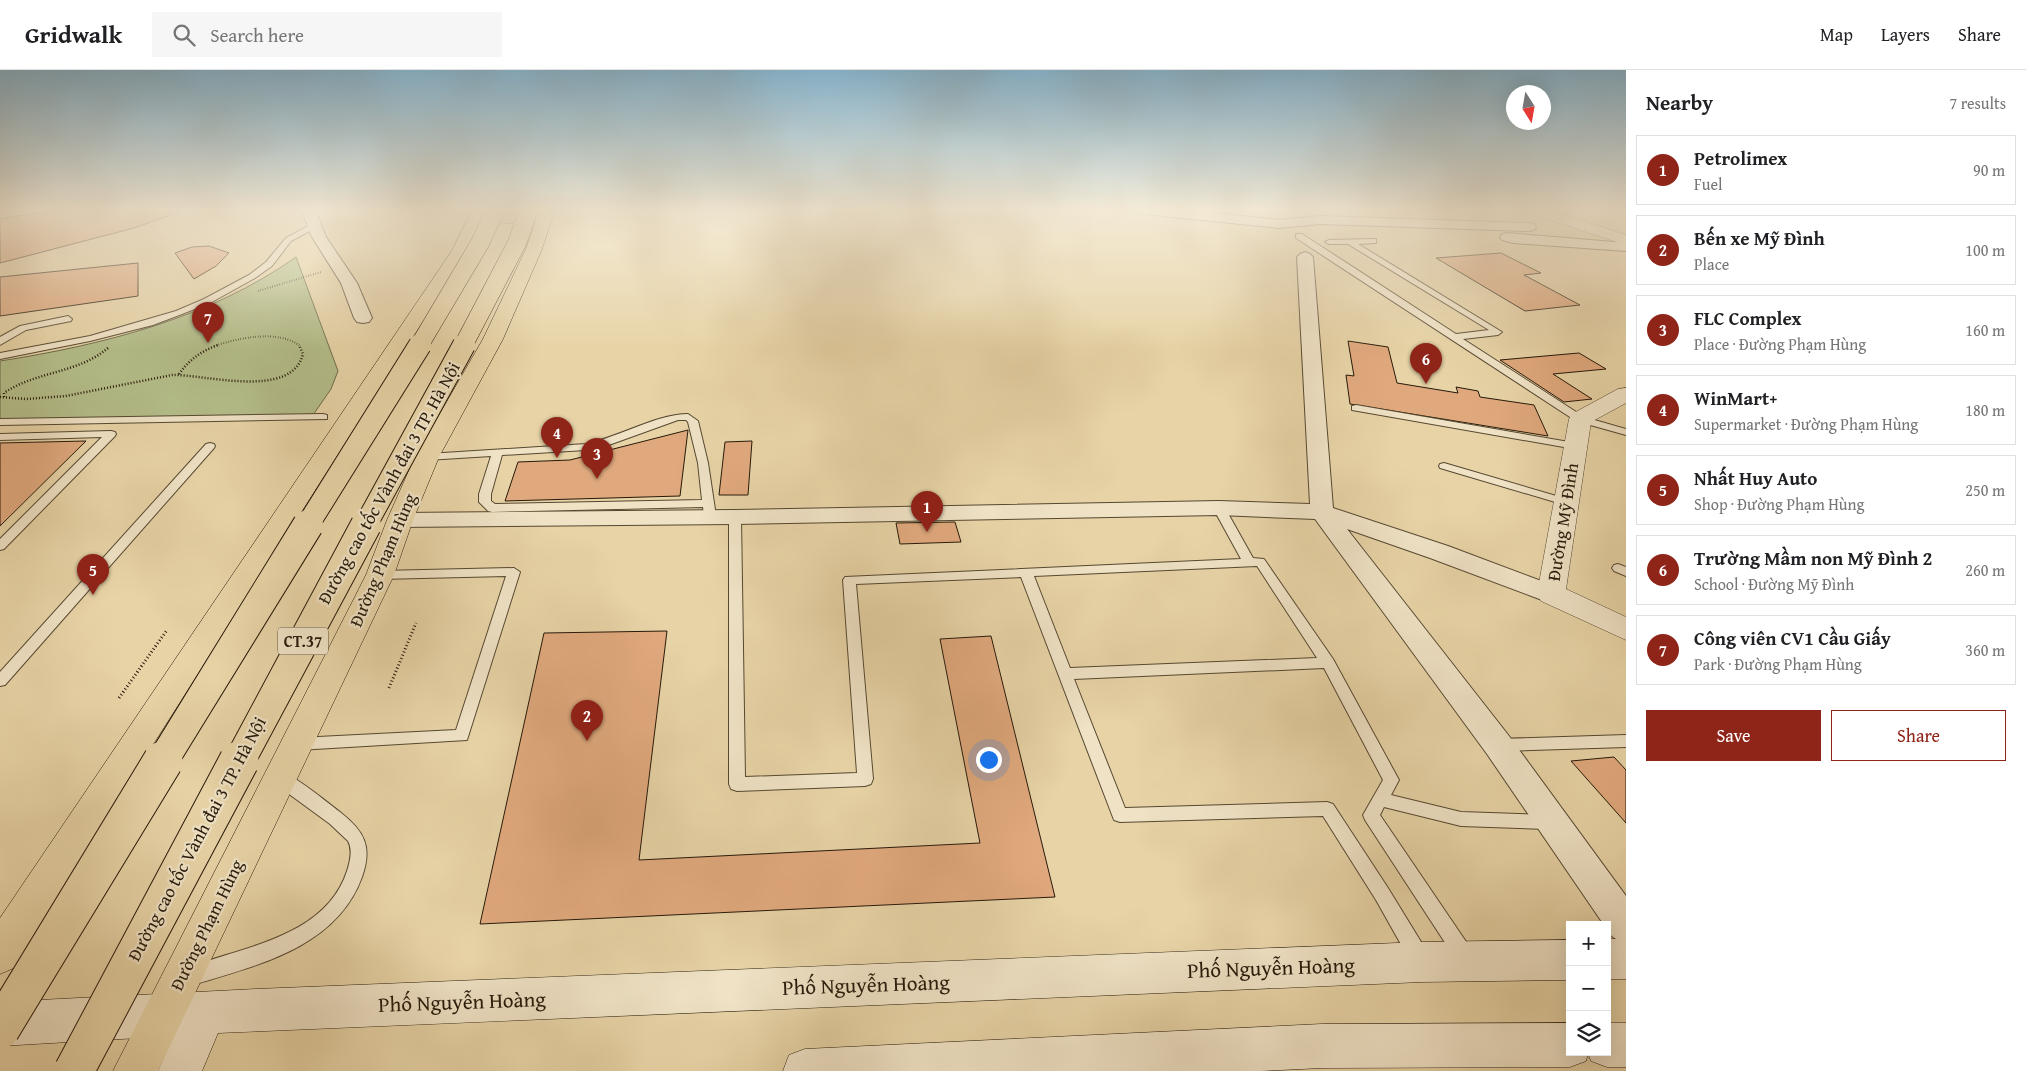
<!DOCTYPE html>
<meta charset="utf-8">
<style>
body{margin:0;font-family:"Gentium Book Plus",serif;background:#f6f6f6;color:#202124}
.controls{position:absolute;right:15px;bottom:15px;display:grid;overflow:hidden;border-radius:0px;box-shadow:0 5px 20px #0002}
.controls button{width:45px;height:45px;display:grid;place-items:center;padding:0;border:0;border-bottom:1px solid #e0e0e0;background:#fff;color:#202124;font:25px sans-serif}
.compass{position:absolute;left:1506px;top:15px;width:45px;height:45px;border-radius:50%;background:#fff;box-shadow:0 5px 20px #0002;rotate:169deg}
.you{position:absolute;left:988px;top:689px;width:18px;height:18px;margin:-12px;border:4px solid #fff;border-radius:50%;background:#1a73e8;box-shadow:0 0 0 8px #1a73e833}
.badge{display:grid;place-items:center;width:32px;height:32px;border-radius:50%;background:#8f2418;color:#fff;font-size:16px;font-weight:700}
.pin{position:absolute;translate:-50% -41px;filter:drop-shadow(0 1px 2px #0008)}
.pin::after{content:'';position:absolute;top:26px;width:18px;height:15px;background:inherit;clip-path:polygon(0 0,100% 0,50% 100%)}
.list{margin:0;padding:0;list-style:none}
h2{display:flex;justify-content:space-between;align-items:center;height:65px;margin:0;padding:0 20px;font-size:21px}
h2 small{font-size:16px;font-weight:400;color:#757577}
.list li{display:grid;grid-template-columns:32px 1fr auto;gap:15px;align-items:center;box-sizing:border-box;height:70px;margin:0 10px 10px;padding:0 10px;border:1px solid #e0e0e0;border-radius:0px}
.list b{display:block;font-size:19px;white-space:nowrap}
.list p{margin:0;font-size:16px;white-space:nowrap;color:#757577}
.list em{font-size:16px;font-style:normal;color:#757577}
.actions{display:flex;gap:10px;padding:15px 20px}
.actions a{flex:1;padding:11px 0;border:1px solid #8f2418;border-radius:0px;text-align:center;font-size:18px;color:#8f2418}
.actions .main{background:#8f2418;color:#fff}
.icon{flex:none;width:28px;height:28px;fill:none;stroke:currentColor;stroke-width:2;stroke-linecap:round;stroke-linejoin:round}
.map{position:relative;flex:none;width:1626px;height:1001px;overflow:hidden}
header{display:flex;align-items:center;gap:30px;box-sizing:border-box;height:70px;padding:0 25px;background:#fff;border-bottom:1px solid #e0e0e0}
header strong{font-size:24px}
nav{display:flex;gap:28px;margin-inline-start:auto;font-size:18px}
.search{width:350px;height:45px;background:#f6f6f6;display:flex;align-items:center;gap:12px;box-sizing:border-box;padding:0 18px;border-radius:0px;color:#757577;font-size:19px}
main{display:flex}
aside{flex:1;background:#fff}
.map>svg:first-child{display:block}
.green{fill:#b3bd89;stroke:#6c6b4a}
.building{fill:#e0a97d;stroke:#26190a}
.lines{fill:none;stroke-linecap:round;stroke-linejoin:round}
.service-casing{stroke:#564831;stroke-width:2}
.minor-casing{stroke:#564831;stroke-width:2}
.tertiary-casing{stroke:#564831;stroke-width:1}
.secondary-casing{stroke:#26190a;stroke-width:1}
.primary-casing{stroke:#26190a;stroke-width:1}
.path-far2{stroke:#26190a;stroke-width:2;stroke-dasharray:0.5 2;stroke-linecap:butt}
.path-far1{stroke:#26190a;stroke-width:2.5;stroke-dasharray:1 2;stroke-linecap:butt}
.path{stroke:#26190a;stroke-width:3;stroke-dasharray:1 2.5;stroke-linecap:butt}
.service{fill:#efe2c5;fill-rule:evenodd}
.minor{fill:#efe2c5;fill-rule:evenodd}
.tertiary{fill:#efe2c5;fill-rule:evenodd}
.secondary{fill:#efe2c5;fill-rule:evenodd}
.primary{fill:#e7d3a6;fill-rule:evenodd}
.motorway-bridge-far3-casing{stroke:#26190a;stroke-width:19;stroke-linecap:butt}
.motorway-bridge-far2-casing{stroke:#26190a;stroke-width:24;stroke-linecap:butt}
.motorway-bridge-far1-casing{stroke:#26190a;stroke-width:32;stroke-linecap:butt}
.motorway-bridge-casing{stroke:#26190a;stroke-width:41;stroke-linecap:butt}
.motorway-bridge-far3{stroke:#e7d3a6;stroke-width:18}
.motorway-bridge-far2{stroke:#e7d3a6;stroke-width:22}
.motorway-bridge-far1{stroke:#e7d3a6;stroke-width:30}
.motorway-bridge{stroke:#e7d3a6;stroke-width:39}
.labels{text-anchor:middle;stroke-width:4.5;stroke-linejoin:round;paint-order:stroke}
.shield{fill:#efe2c5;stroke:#625542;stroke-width:1}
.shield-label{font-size:16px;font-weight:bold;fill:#26190a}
.street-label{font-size:18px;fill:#26190a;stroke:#efe2c5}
.near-street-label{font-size:21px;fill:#26190a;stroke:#efe2c5}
</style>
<header>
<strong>Gridwalk</strong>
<div class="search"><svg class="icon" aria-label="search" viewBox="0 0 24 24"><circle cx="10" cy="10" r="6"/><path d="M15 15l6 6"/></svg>Search here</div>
<nav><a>Map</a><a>Layers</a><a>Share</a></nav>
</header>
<main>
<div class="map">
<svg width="1626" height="1001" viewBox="0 0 1626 1001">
<rect width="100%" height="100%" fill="#e7d3a6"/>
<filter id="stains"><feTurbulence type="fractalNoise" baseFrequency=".004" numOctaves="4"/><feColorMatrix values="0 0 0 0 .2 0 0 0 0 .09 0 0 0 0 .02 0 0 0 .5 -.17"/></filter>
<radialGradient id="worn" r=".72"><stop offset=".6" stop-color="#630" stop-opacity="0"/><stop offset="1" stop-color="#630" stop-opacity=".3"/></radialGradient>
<path class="green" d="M 296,187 L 338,301 L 331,319 L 313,345 L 0,351 L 0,291 C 103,275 210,248 296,187 Z"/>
<path class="building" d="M 60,139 L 179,139 L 179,142 L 134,158 L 0,193 L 0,149 Z
M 209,176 L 229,183 L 216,196 L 194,209 L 175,183 L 192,177 Z
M 1501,183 L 1541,203 L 1524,205 L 1580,235 L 1525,241 L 1436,188 Z
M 138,193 L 138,226 L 0,246 L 0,207 Z
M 1348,271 L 1388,277 L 1397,313 L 1458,323 L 1456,317 L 1478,321 L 1480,327 L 1534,335 L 1548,366 L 1350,334 L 1346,305 L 1354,306 Z
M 1579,283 L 1606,299 L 1553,304 L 1592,329 L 1564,332 L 1500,290 Z
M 688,360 L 680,426 L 505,431 L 518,392 L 570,390 Z
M 86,371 L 0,456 L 0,373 Z
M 752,371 L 748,425 L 719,425 L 725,372 Z
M 955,452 L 961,472 L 900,474 L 896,453 Z
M 667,561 L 639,790 L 980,773 L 940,569 L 991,566 L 1055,827 L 480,854 L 544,563 Z
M 1614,687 L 1626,700 L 1626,753 L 1571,691 Z"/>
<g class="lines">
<defs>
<path id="service" d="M 312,154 L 319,156 L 291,171 L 272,196 L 255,208 L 210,233 L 182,244 L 153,255 L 90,271 L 0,289 L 0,283 L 90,266 L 176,241 L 204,229 L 249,205 L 266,192 L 286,168 Z
M 1296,164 L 1302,164 L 1456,264 L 1489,260 L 1348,174 L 1329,174 L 1325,172 L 1329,170 L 1376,169 L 1376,173 L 1358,174 L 1502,262 L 1498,265 L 1463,269 L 1584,347 L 1626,359 L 1626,365 L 1576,351 L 1296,168 Z
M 68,246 L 72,249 L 71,251 L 26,260 L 0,275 L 0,267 L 20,256 Z
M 1356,335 L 1575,373 L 1580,376 L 1575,379 L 1352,340 L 1352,336 Z
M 323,344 L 327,345 L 327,349 L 0,355 L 0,349 Z
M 688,344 L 698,351 L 708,393 L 716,446 L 710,450 L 704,446 L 703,437 L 492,442 L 488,441 L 479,432 L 479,424 L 491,386 L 427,390 L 422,387 L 427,384 L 586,374 C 619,367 657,344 688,344 ZM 678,350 L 686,350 L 688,352 L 698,393 L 702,430 L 495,434 L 491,431 L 491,424 L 502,385 L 586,380 L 606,376 Z
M 111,361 L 115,362 L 116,364 L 115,366 L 4,479 L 0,480 L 0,469 L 102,367 L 0,370 L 0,364 Z
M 210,373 L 214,374 L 215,376 L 214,378 L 5,615 L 0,616 L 0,602 L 206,374 Z
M 1444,393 L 1570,430 L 1572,432 L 1570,434 L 1562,434 L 1440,398 L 1439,396 L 1440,394 Z
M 1219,434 L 1225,438 L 1253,488 L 1264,489 L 1333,589 L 1399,710 L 1391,725 L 1461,742 L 1548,745 L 1554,747 L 1556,752 L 1554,757 L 1548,759 L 1461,756 L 1384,737 L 1380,745 L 1471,879 L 1473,885 L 1471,891 L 1464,894 L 1457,891 L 1365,750 L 1363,745 L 1383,710 L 1324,598 L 1074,609 L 1125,738 L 1327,732 L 1333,734 L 1388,818 L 1426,880 L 1428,887 L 1426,894 L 1419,896 L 1412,894 L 1376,830 L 1323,746 L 1120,752 L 1114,750 L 1021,507 L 856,514 L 873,709 L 871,714 L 865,716 L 737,721 L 731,719 L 729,714 L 729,447 L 731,444 L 739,444 L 741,447 L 745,707 L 857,703 L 843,510 L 845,507 L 1241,489 L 1213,438 ZM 1257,496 L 1317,588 L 1070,598 L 1034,506 Z
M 1618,494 L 1626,497 L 1626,506 L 1614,501 L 1612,498 L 1614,495 Z
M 514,498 L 520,502 L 467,670 L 298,680 L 293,678 L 290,674 L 293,670 L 298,668 L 456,660 L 506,506 L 380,509 L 374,505 L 380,501 Z
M 1626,665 L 1626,677 L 1498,681 L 1493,679 L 1490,675 L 1493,671 L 1498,669 Z
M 280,701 C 297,707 324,730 340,742 C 364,761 373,776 362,807 C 336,879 254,896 189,916 L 182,914 L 180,907 L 182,900 C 238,877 325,869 347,801 C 350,792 353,780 348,771 L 330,754 L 274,713 L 272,708 L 274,703 Z"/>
<path id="minor" d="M 301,139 L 315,139 L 326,167 L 357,213 L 372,248 L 369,252 L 363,253 L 357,252 L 354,248 L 341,213 L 312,167 Z
M 1127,139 L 1175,139 L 1279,150 L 1320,146 L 1529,153 L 1534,154 L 1536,157 L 1534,160 L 1529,161 L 1320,154 L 1279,158 L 1134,143 Z
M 1507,163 L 1626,173 L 1626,181 L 1513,173 L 1502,170 L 1500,167 L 1502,164 Z
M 1305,182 L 1310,184 L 1313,187 L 1333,438 L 1448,476 L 1560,518 L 1564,524 L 1560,530 L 1551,533 L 1542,530 L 1430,488 L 1347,459 L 1509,666 L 1626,826 L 1626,873 C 1617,870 1607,866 1607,855 L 1604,855 L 1487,684 L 1315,449 L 1219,445 L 735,454 L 400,457 L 392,455 L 388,450 L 392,445 L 400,443 L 735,440 L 1219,431 L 1310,434 L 1297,187 L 1300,184 Z"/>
<path id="tertiary" d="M 1524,139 L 1547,139 L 1626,165 L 1626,175 L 1526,142 Z
M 1626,318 L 1626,333 L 1591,352 L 1566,519 L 1626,547 L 1626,570 L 1541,531 L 1537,524 L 1569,349 L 1572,344 L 1618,319 Z"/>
<path id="secondary" d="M 1607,869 L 1626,869 L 1626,909 L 1607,909 Z
M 1570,870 L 1570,910 L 1422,912 L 218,963 L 202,1001 L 158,1001 L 173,966 L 0,976 L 0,932 L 256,919 L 1422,872 Z
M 1570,953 L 1570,982 L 1607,982 L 1607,953 L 1626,953 L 1626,997 L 1607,997 L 1591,991 L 1588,983 L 1586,991 L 1570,997 L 1322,998 L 1260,1001 L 783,1001 L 789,985 L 805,979 L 1322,954 Z"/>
<path id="primary" d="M 473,139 L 488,139 L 485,145 L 539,144 L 540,139 L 555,139 L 542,179 L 503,269 L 439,387 L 413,450 L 394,505 L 158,1001 L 113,1001 L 366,505 L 387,450 L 415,387 L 483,269 L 526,179 L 535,153 L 481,154 L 467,182 L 115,734 L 14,898 L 0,904 L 0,848 L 451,182 Z"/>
</defs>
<use href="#service" class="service-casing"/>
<use href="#minor" class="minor-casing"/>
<use href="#tertiary" class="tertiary-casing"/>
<use href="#secondary" class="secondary-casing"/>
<use href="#primary" class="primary-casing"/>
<path class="path-far2" d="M 258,221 L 321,202
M 214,276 C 239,268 278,259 300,276"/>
<path class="path-far1" d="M 179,304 C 189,290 201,281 218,275
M 0,327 L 26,329 L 66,326 L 172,305 C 204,304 292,330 303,284 L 299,275
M 4,327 L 4,323 C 36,301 77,304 108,278"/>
<path class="path" d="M 389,618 L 416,553
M 119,628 L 167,560"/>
<use href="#service" class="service"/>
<use href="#minor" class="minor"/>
<use href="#tertiary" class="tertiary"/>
<use href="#secondary" class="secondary"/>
<use href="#primary" class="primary"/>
<defs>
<path id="motorway-bridge-far3" d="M 419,276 L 480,173 L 496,139
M 463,276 L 517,173 L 529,139"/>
<path id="motorway-bridge-far2" d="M 307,456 L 420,275
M 365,456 L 464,275"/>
<path id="motorway-bridge-far1" d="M 162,692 L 308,455
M 239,692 L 366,455"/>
<path id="motorway-bridge" d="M 0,959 L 163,691
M 74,1001 L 239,691"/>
</defs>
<use href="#motorway-bridge-far3" class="motorway-bridge-far3-casing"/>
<use href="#motorway-bridge-far2" class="motorway-bridge-far2-casing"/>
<use href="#motorway-bridge-far1" class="motorway-bridge-far1-casing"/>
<use href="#motorway-bridge" class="motorway-bridge-casing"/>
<use href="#motorway-bridge-far3" class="motorway-bridge-far3"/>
<use href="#motorway-bridge-far2" class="motorway-bridge-far2"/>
<use href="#motorway-bridge-far1" class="motorway-bridge-far1"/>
<use href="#motorway-bridge" class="motorway-bridge"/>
</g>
<linearGradient id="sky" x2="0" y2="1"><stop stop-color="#87b5cf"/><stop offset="0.5" stop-color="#f4ebd7"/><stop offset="1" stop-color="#f4ebd7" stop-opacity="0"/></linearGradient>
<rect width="1626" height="279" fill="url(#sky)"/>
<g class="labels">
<rect class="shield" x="278" y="557.5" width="50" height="27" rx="4"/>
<g class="shield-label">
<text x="303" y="577">CT.37</text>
</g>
<g class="street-label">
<text transform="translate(389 413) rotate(-61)" y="6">Đường cao tốc Vành đai 3 TP. Hà Nội</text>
<text transform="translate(1563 452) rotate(-81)" y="6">Đường Mỹ Đình</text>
<text transform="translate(383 490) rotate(-67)" y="6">Đường Phạm Hùng</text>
<text transform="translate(197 769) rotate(-62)" y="6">Đường cao tốc Vành đai 3 TP. Hà Nội</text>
<text transform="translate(207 855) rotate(-64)" y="6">Đường Phạm Hùng</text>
</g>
<g class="near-street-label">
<text transform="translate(1271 898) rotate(-2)" y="7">Phố Nguyễn Hoàng</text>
<text transform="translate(866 915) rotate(-2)" y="7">Phố Nguyễn Hoàng</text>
<text transform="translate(462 932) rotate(-2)" y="7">Phố Nguyễn Hoàng</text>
</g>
</g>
<rect width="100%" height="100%" filter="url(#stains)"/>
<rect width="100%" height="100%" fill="url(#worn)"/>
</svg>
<div class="controls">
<button>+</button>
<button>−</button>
<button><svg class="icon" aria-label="layers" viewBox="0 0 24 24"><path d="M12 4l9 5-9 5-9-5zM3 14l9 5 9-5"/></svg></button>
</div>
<svg class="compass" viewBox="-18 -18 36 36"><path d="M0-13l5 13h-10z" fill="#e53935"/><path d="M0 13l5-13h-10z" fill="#757577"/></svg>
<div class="you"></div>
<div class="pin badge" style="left:927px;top:462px">1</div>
<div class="pin badge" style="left:587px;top:671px">2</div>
<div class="pin badge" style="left:597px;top:409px">3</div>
<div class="pin badge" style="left:557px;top:388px">4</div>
<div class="pin badge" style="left:93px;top:525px">5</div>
<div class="pin badge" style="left:1426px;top:314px">6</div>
<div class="pin badge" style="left:208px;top:273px">7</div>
</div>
<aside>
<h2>Nearby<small>7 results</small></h2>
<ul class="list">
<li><span class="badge">1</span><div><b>Petrolimex</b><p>Fuel</p></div><em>90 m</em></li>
<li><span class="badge">2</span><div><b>Bến xe Mỹ Đình</b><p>Place</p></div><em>100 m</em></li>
<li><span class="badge">3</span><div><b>FLC Complex</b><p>Place · Đường Phạm Hùng</p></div><em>160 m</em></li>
<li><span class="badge">4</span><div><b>WinMart+</b><p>Supermarket · Đường Phạm Hùng</p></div><em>180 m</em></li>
<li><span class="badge">5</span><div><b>Nhất Huy Auto</b><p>Shop · Đường Phạm Hùng</p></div><em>250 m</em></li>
<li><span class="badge">6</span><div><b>Trường Mầm non Mỹ Đình 2</b><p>School · Đường Mỹ Đình</p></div><em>260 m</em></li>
<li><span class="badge">7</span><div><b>Công viên CV1 Cầu Giấy</b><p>Park · Đường Phạm Hùng</p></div><em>360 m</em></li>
</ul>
<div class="actions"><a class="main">Save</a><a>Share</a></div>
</aside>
</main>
